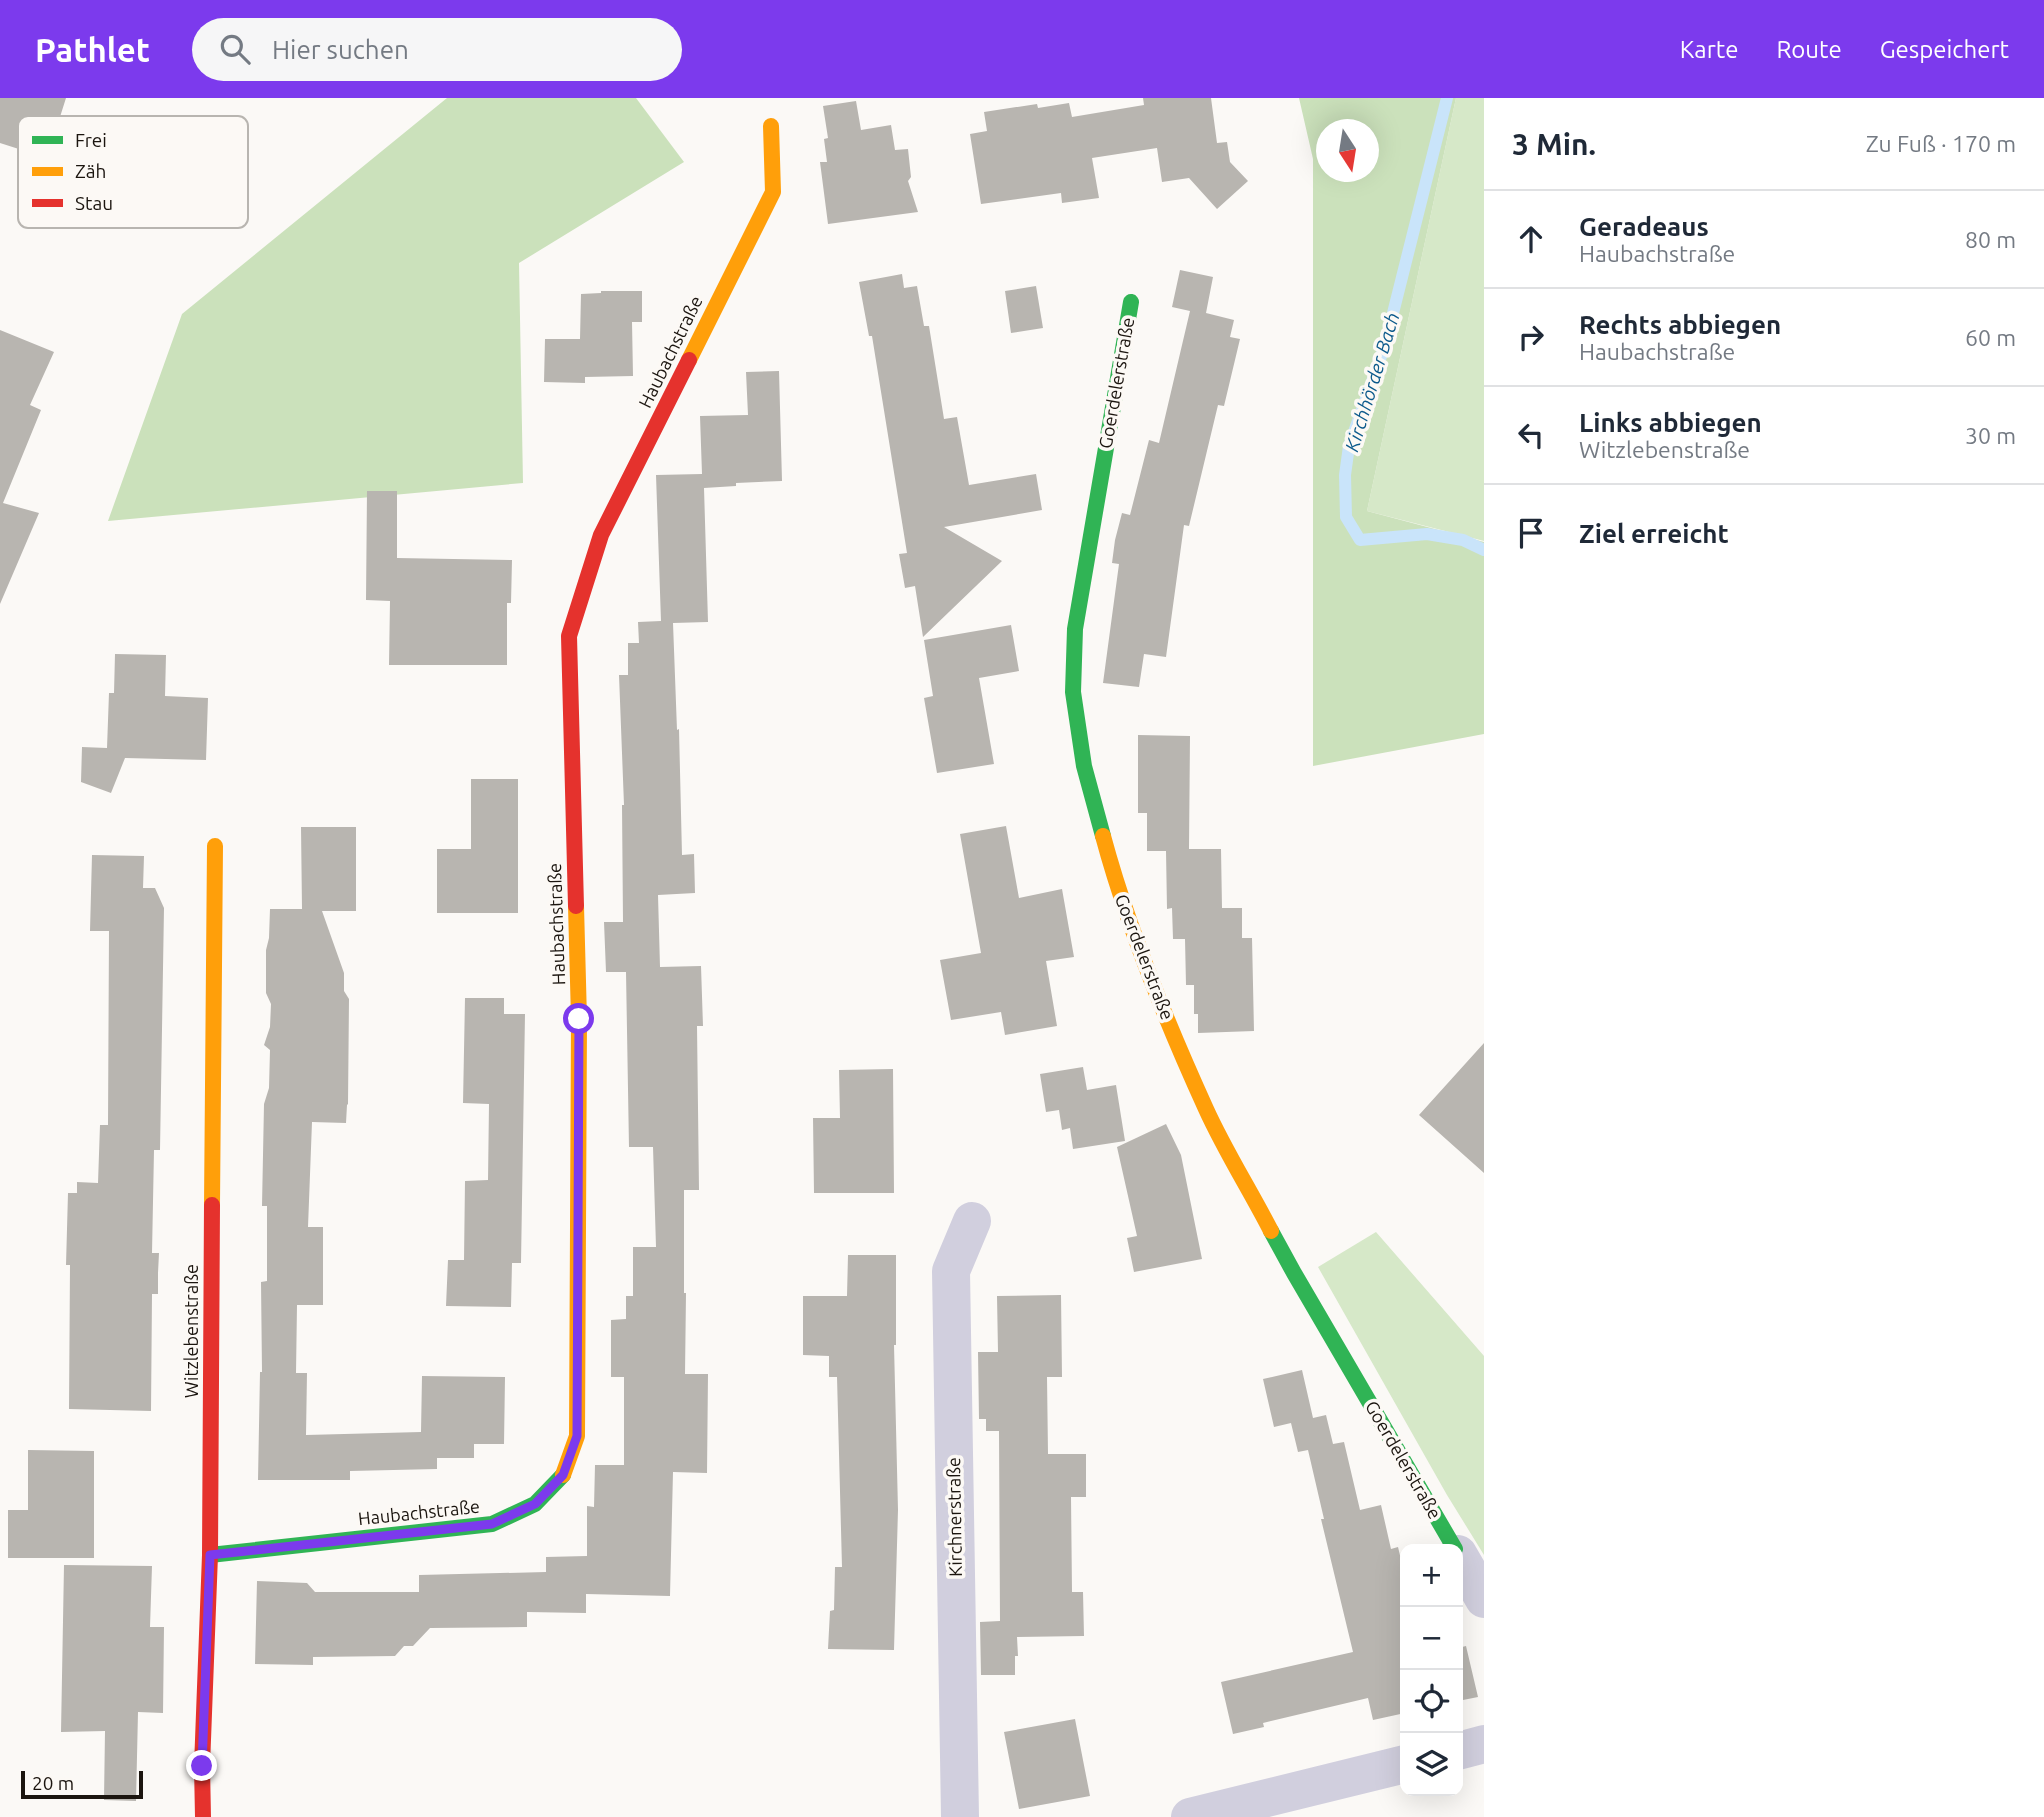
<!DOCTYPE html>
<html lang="de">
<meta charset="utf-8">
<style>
body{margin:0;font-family:Ubuntu,sans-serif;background:#f6f6f7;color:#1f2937}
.controls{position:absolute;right:21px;bottom:21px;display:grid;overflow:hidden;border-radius:14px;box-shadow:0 7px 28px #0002}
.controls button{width:63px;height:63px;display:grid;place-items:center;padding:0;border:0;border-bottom:2px solid #e0e1e3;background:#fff;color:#1f2937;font:35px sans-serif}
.compass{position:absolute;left:1316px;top:21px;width:63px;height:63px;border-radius:50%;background:#fff;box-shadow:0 7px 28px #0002;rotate:168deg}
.scale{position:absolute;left:21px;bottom:18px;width:122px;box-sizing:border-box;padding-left:7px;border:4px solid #1b150f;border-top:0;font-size:19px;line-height:24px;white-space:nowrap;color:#1b150f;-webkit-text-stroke:5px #fcf9f5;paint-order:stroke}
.stop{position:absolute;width:21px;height:21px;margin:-16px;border:5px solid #7c3aed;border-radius:50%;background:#fff}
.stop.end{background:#7c3aed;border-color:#fff;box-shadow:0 2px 7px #0008}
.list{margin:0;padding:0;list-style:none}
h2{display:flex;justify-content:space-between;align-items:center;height:91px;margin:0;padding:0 28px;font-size:30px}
h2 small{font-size:23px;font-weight:400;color:#747a83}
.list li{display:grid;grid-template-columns:46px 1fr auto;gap:21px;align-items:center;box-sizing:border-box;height:98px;padding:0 28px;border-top:2px solid #e0e1e3}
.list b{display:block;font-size:26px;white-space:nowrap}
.list p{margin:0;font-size:23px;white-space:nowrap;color:#747a83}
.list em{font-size:23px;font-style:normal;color:#747a83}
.icon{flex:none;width:38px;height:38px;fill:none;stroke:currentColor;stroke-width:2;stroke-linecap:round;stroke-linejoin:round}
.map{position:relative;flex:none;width:1484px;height:1719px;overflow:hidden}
header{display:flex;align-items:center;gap:42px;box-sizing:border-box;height:98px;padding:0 35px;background:#7c3aed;color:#fff}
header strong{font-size:33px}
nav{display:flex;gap:38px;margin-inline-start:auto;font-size:24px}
.search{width:490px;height:63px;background:#f6f6f7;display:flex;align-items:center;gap:18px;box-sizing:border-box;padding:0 24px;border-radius:38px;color:#747a83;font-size:26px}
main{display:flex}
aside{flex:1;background:#fff}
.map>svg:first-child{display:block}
.green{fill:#d6e8c8}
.forest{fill:#cbe1bb;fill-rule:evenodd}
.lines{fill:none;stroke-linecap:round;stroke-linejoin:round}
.stream{stroke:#c9e4fa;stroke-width:12}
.building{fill:#b8b5b0}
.street{stroke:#d1cfde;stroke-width:38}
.fast{stroke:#30b455;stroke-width:16}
.slow{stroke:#ff9f0a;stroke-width:16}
.jam{stroke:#e5322d;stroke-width:16}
.route{stroke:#7c3aed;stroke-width:9}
.labels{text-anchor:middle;stroke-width:7;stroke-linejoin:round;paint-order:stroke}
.street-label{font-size:18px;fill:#1b150f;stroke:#fcf9f5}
.water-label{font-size:19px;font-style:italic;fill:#0c5a8c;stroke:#fcf9f5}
.key{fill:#fcf9f5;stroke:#b8b5b0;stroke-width:2}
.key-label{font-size:19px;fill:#1b150f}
</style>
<header>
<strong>Pathlet</strong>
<div class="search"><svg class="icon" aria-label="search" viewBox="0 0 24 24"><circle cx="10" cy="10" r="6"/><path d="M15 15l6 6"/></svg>Hier suchen</div>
<nav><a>Karte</a><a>Route</a><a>Gespeichert</a></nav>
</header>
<main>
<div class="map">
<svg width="1484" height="1719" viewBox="0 0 1484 1719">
<rect width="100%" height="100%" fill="#fbf9f6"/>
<path class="green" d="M 1456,0 L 1484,0 L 1484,443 L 1367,413 Z
M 1376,1134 L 1484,1258 L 1484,1457 L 1447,1397 L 1318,1169 Z"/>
<path class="forest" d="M 447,0 L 636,0 L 684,64 L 519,165 L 523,385 L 108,423 L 182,216 Z
M 1299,0 L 1456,0 L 1367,413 L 1484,444 L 1484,636 L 1313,668 L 1313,61 ZM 1326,32 L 1368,32 L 1368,74 L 1326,74 Z"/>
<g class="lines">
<path class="stream" d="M 1447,0 L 1385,247 L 1349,348 L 1345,377 L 1346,419 L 1360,442 L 1427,436 L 1463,442 L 1484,452"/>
</g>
<path class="building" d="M 0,0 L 66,0 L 47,60 L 0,45 Z
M 1143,0 L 1211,0 L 1217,45 L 1227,44 L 1230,64 L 1248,83 L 1217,111 L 1189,80 L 1162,84 L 1157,50 L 1092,60 L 1099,100 L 1062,105 L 1061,95 L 981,106 L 970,36 L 987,33 L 984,14 L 1037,6 L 1038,10 L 1069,5 L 1072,19 L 1144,7 Z
M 856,3 L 861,32 L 891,27 L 895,52 L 908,51 L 911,79 L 908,83 L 918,114 L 828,126 L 820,64 L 827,64 L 824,41 L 828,40 L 823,8 Z
M 1180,172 L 1213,179 L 1206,215 L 1234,222 L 1230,239 L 1240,241 L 1224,308 L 1218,307 L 1189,428 L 1184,427 L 1166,559 L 1144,556 L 1139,589 L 1103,585 L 1119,466 L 1112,465 L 1115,442 L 1122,415 L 1130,417 L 1149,342 L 1159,345 L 1190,213 L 1172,209 Z
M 902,176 L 904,190 L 917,188 L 924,228 L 929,228 L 944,321 L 957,319 L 969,387 L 1036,376 L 1042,412 L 944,429 L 1002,463 L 923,539 L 915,488 L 905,490 L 899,456 L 907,455 L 872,238 L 869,238 L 859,184 Z
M 1036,188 L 1043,230 L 1011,235 L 1005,193 Z
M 601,193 L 642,193 L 642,224 L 632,224 L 633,278 L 585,279 L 585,285 L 544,284 L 545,241 L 580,241 L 581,196 L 601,195 Z
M 0,232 L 54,254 L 30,307 L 41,312 L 3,405 L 39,415 L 0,506 Z
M 779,273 L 782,383 L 736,385 L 736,388 L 704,390 L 708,524 L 673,525 L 677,632 L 679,631 L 682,757 L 694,756 L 695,795 L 658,797 L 660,869 L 701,868 L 703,928 L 697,928 L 699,1092 L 684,1092 L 684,1195 L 686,1195 L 685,1276 L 708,1276 L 707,1375 L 673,1374 L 670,1498 L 586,1496 L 586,1515 L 527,1514 L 527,1529 L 430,1530 L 413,1548 L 404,1548 L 395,1558 L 313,1559 L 313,1567 L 255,1566 L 257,1483 L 307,1485 L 315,1494 L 419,1494 L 419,1477 L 546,1474 L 546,1459 L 587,1458 L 587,1408 L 594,1409 L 595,1367 L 624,1367 L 624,1279 L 611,1279 L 611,1222 L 626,1221 L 626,1198 L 633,1198 L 633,1149 L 656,1149 L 653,1049 L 629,1049 L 626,874 L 606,874 L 604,824 L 623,824 L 622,707 L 624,707 L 619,577 L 628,577 L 628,545 L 639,545 L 638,524 L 661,523 L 656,377 L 702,376 L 700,318 L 748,317 L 746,274 Z
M 367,393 L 397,393 L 397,460 L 512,462 L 511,505 L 507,505 L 507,567 L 389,567 L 390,503 L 366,502 Z
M 1011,527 L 1019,573 L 979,580 L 994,666 L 937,675 L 924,600 L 933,598 L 924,542 Z
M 115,556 L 166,557 L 165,598 L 208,600 L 206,662 L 125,660 L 111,695 L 81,684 L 82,649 L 107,650 L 109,595 L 114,595 Z
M 1138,637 L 1190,638 L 1189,751 L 1221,751 L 1222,810 L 1242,810 L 1242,840 L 1252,840 L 1254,933 L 1198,935 L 1198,916 L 1194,916 L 1194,887 L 1186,887 L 1185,841 L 1173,841 L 1172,810 L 1167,811 L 1166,753 L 1147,753 L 1147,715 L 1138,715 Z
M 471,681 L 518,681 L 518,815 L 437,815 L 437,751 L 471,751 Z
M 1006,728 L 1019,800 L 1062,791 L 1074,859 L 1046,863 L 1057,928 L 1005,937 L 1001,914 L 951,922 L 940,862 L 981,855 L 960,736 Z
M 301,729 L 356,729 L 356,813 L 322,813 L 344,875 L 344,893 L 349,901 L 348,1006 L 347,1007 L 346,1025 L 312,1024 L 308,1129 L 323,1129 L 323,1207 L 297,1207 L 296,1275 L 307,1275 L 306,1337 L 421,1334 L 422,1278 L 505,1279 L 504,1346 L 474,1346 L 474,1360 L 437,1360 L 437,1371 L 350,1373 L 350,1382 L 258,1382 L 260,1274 L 262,1274 L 261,1184 L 267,1183 L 267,1108 L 262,1108 L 264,1006 L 269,990 L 270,952 L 264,947 L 270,929 L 271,906 L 266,895 L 266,852 L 269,840 L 270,811 L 302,811 Z
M 92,757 L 144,758 L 143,790 L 155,790 L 164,810 L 160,1052 L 154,1052 L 152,1155 L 159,1155 L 158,1175 L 158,1196 L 152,1196 L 151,1313 L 69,1311 L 70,1167 L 66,1167 L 68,1095 L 77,1095 L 77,1084 L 98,1085 L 100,1027 L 108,1027 L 109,833 L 90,833 Z
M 465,900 L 504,900 L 504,916 L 525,916 L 521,1165 L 512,1165 L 511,1209 L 446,1208 L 448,1162 L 464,1162 L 465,1083 L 488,1082 L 489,1006 L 463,1005 Z
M 1484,945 L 1484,1075 L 1419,1017 Z
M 1083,969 L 1087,992 L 1116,987 L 1125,1043 L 1073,1051 L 1070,1030 L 1062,1032 L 1059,1012 L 1046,1014 L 1040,976 Z
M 893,971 L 894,1095 L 814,1095 L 813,1020 L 840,1020 L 839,972 Z
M 1166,1026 L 1181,1057 L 1202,1161 L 1134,1174 L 1127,1140 L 1137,1138 L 1117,1049 Z
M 848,1157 L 896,1157 L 896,1247 L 894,1247 L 898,1412 L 894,1552 L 828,1551 L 830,1513 L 834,1512 L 835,1469 L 842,1469 L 837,1279 L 829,1279 L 829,1258 L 803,1257 L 803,1198 L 847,1198 Z
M 1061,1197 L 1062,1279 L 1047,1279 L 1048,1356 L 1086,1356 L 1086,1399 L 1071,1399 L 1072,1494 L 1083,1494 L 1084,1538 L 1017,1539 L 1018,1558 L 1015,1558 L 1015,1577 L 981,1577 L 980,1524 L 1000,1523 L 999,1333 L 986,1333 L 986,1321 L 979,1321 L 978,1254 L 998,1254 L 997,1198 Z
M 1302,1272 L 1313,1320 L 1326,1317 L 1333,1346 L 1344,1344 L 1360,1412 L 1381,1407 L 1391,1451 L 1398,1449 L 1405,1478 L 1405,1615 L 1373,1622 L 1368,1600 L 1263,1625 L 1264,1629 L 1233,1636 L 1221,1584 L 1353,1554 L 1321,1421 L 1324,1421 L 1308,1352 L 1298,1354 L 1291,1325 L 1274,1329 L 1263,1281 Z
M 28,1352 L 94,1353 L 94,1460 L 8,1460 L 8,1412 L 28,1412 Z
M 64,1467 L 152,1468 L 150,1529 L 164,1529 L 163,1615 L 138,1614 L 136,1703 L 104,1702 L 105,1633 L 61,1634 Z
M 1466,1548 L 1478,1599 L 1458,1603 L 1458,1550 Z
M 1075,1621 L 1090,1698 L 1019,1711 L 1004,1634 Z"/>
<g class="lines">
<path class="street" d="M 1458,1456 L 1484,1501
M 1458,1653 L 1484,1646
M 960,1719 L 951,1173 L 972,1123
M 1190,1719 L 1405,1666"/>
<path class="fast" d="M 1103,738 L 1084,668 L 1073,594 L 1075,531 L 1131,204
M 1271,1133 L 1294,1175 L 1455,1451
M 210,1457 L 492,1426 L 535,1406 L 563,1377"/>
<path class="slow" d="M 689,262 L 773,94 L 771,28
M 1103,738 C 1128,831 1166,923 1206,1011 C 1225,1053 1250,1092 1271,1133
M 212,1107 L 215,748
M 563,1377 L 577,1338 L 579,921 L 576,808"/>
<path class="jam" d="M 576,808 L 569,538 L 601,437 L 689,262
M 203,1719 L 202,1668 L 210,1457 L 212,1107"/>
</g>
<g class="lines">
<path class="route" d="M 202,1668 L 210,1457 L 492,1426 L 535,1406 L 563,1377 L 577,1338 L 579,921"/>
</g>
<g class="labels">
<g class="street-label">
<text transform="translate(671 254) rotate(-64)" y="6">Haubachstraße</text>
<text transform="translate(1117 285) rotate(-80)" y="6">Goerdelerstraße</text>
<text transform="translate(557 826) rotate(-92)" y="6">Haubachstraße</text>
<text transform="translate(1144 859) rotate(69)" y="6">Goerdelerstraße</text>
<text transform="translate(192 1233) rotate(-90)" y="6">Witzlebenstraße</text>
<text transform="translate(1403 1362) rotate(60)" y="6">Goerdelerstraße</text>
<text transform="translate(419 1415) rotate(-6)" y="6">Haubachstraße</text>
<text transform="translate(955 1419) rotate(-91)" y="6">Kirchnerstraße</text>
</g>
<g class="water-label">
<text transform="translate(1372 284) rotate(-73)" y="7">Kirchhörder Bach</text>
</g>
</g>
<rect x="18" y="18" width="230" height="112" rx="10" class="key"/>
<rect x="32" y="38" width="31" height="8" fill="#30b455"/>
<rect x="32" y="69" width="31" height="9" fill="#ff9f0a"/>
<rect x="32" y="101" width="31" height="8" fill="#e5322d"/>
<g class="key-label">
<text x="75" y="49">Frei</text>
<text x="75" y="80">Zäh</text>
<text x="75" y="112">Stau</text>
</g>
</svg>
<div class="controls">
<button>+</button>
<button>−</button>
<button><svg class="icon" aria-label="locate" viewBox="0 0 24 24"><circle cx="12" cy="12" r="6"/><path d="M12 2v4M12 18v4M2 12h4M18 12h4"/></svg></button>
<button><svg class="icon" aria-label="layers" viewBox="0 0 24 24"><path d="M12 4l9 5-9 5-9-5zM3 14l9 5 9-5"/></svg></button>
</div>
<svg class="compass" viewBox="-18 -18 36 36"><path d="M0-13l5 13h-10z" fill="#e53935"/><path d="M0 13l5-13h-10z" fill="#747a83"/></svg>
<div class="scale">20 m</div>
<div class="stop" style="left:579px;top:921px"></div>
<div class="stop end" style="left:202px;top:1668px"></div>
</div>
<aside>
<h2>3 Min.<small>Zu Fuß · 170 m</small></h2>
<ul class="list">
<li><svg class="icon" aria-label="ahead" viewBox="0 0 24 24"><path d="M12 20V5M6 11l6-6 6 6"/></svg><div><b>Geradeaus</b><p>Haubachstraße</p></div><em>80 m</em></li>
<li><svg class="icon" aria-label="right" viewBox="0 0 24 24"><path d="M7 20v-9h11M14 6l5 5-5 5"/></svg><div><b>Rechts abbiegen</b><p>Haubachstraße</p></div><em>60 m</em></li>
<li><svg class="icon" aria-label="left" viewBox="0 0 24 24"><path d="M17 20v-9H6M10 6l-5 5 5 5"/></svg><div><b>Links abbiegen</b><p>Witzlebenstraße</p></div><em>30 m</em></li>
<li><svg class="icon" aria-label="arrive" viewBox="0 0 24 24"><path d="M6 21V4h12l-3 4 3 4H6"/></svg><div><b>Ziel erreicht</b></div></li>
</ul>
</aside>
</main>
